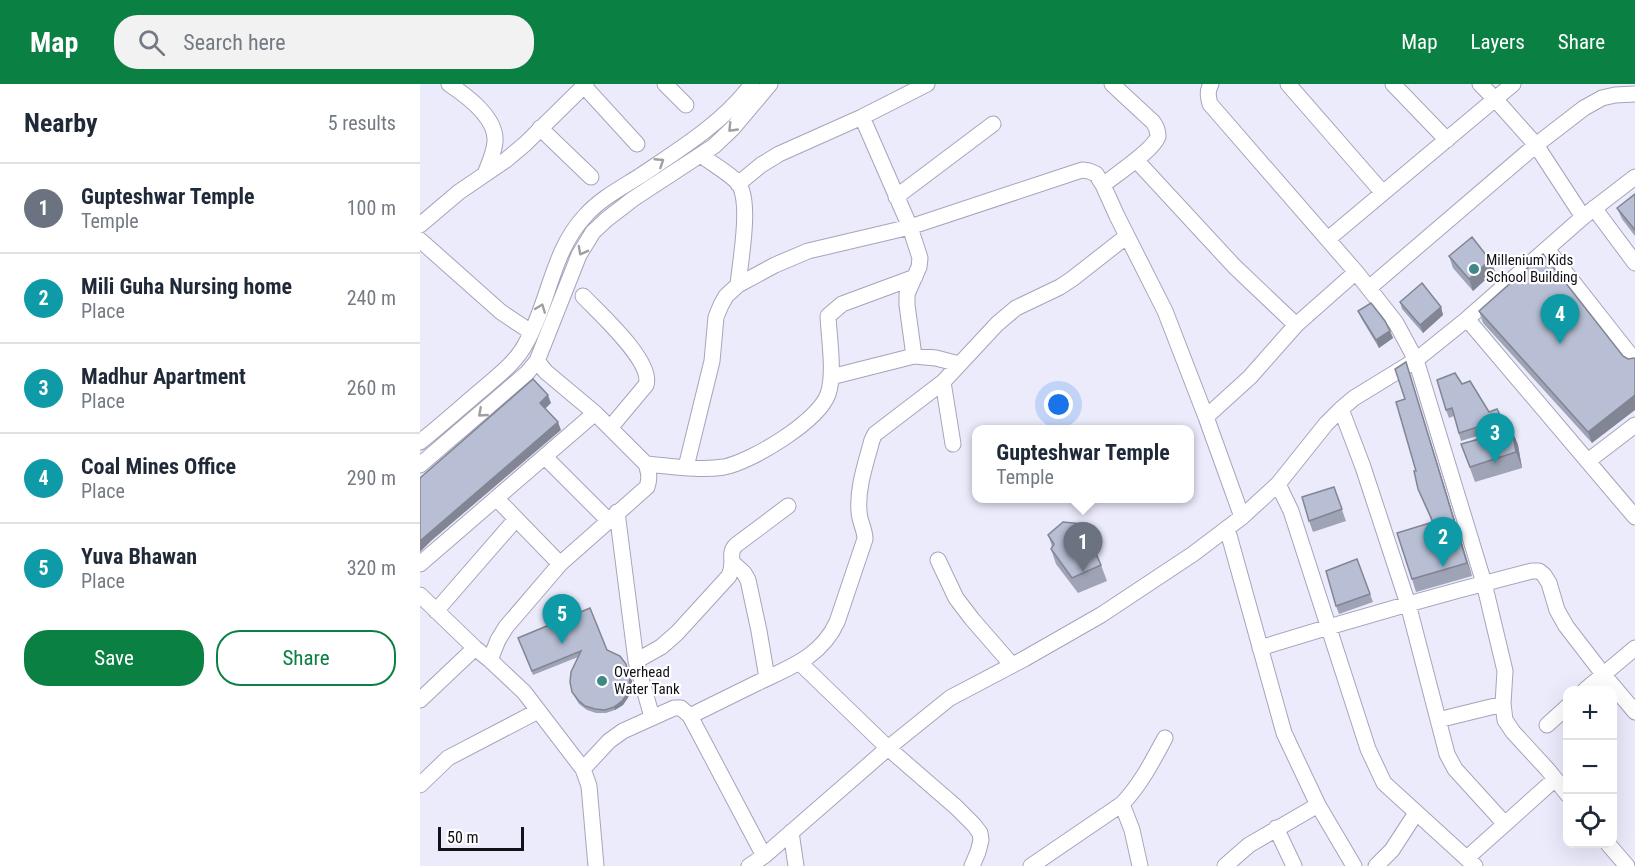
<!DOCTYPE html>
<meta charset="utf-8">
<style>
body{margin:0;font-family:"Roboto Condensed",sans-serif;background:#f2f2f3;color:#1f2937}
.controls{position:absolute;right:18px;bottom:18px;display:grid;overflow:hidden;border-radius:12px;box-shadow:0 6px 24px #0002}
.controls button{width:54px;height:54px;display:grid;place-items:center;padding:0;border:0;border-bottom:2px solid #e0e1e3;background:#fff;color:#1f2937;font:30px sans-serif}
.scale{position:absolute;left:18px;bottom:15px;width:86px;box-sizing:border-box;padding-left:6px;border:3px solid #121119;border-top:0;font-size:16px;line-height:21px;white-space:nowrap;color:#121119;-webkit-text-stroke:4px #fff;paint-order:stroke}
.you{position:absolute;left:639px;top:321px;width:21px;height:21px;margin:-15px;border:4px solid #fff;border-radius:50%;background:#1a73e8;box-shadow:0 0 0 9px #1a73e833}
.badge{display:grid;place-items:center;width:39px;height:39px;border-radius:50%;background:#0b8043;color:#fff;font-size:20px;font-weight:700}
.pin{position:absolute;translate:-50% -50px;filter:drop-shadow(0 2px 3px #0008)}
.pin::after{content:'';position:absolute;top:32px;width:21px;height:18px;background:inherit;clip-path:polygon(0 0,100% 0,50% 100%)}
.popup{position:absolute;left:552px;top:341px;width:222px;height:78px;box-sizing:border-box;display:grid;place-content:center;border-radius:12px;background:#fff;filter:drop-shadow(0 2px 4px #0005);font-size:20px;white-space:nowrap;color:#747a83}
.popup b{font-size:22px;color:#1f2937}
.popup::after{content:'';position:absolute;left:50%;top:100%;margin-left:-12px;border:12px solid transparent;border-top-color:#fff}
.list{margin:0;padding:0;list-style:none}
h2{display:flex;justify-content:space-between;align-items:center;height:78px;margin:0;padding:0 24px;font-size:26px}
h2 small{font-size:20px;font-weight:400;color:#747a83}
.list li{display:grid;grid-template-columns:39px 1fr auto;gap:18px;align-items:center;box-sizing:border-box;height:90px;padding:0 24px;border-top:2px solid #e0e1e3}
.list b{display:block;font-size:22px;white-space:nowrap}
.list p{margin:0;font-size:20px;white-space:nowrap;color:#747a83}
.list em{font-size:20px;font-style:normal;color:#747a83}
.actions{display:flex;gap:12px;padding:18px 24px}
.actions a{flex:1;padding:14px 0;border:2px solid #0b8043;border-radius:24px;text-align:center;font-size:21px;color:#0b8043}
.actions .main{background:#0b8043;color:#fff}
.icon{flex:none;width:33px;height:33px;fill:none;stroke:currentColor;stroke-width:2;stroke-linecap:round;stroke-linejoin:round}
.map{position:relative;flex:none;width:1215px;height:782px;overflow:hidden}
header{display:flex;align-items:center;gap:36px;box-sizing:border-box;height:84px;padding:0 30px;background:#0b8043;color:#fff}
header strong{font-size:28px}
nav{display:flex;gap:33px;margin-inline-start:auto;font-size:21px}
.search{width:420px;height:54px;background:#f2f2f3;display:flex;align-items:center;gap:15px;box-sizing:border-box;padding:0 21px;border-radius:24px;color:#747a83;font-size:22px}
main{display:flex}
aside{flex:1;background:#fff}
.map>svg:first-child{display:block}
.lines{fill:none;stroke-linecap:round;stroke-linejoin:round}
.minor-casing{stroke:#a6a4b9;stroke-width:17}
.minor{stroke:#fff;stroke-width:15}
.wall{fill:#9ea3b5}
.shaded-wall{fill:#818594}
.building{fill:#b8bed3;stroke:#818594;stroke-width:1.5}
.oneway{stroke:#a0a0a3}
.poi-dot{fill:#3f8788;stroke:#fff;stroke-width:2}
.labels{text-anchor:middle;stroke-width:4.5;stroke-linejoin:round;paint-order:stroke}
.poi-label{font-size:15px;fill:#121119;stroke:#fff;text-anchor:start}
</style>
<header>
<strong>Map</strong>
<div class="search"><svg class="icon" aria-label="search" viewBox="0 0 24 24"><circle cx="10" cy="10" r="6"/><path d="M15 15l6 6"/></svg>Search here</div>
<nav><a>Map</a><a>Layers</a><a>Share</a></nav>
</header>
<main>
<aside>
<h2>Nearby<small>5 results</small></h2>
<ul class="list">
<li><span class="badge" style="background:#6b7280">1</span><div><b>Gupteshwar Temple</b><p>Temple</p></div><em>100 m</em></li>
<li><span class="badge" style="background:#0f9aa8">2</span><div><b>Mili Guha Nursing home</b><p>Place</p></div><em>240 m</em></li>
<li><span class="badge" style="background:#0f9aa8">3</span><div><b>Madhur Apartment</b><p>Place</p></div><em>260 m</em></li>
<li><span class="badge" style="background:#0f9aa8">4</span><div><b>Coal Mines Office</b><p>Place</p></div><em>290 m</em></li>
<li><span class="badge" style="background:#0f9aa8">5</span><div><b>Yuva Bhawan</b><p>Place</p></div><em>320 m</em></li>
</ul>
<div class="actions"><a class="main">Save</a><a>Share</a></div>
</aside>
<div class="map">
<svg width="1215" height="782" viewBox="0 0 1215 782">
<rect width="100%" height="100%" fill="#ecebfc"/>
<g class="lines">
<defs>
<path id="minor" d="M 29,0 C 47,12 77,34 75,58 C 74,69 69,80 65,90
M 245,0 L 266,21
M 791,0 C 787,7 788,12 790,20 L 936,188 L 976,239 L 996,276 L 1064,499 L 1085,587 L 1083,620 L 1085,636 L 1093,648 L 1128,686 L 1148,711
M 868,0 L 963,109
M 973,0 L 1027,56
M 1060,0 L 1075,15 L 1116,61 L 1163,133
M 164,2 L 217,60
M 442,33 L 490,143 L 500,174 L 499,183 L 487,210 L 487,221 L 494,272
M 120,44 L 171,93
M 281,71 C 292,80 308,88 318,99 C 332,117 320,178 318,201
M 716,76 L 814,182 L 876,241
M 318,100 L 341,81 L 359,70 L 442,33 L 507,0
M 683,101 C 694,92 735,65 738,52 C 738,47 736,42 733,38 L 692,0
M 476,113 L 573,40
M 1174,124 L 1215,179
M 0,141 L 39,108 L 86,76 L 105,60 L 166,0
M 908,155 L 1093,0
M 0,156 L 81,228 L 111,248
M 1127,165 L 1215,277
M 949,204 L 1116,61 L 1164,24 L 1182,14 L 1195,11 L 1215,10
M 163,212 C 179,229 234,278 226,301 L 190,344
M 1047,235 L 1215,433
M 411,293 L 494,272 L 516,274 L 539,280
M 523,298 L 533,360
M 921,325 L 943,383 L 988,520 L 1027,670 L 1035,685 L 1085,740
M 786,333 L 830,293 L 876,241 L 936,188
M 0,358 C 20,342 39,325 59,308 C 75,294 96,279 106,259 C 129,219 132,167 165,132 C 180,115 201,104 220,92 C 260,65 303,39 332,0
M 125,373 L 188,436
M 1168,377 L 1215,341
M 226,380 C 251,382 279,387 304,383 C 331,378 399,337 408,310 C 415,290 409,254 408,232 L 422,220 L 495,193
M 0,381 L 107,289 L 117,277 L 159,171 L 173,148 L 187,135 L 213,115 L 294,62 L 313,44 L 350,0
M 266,383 L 292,277 L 296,233 L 301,221 L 306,212 L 318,201 L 355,181 L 388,167 L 490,143 L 662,86 L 669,87 L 676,90 L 683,101 L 697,132 L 745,227 L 786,333 L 822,433
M 858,400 L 871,427 L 948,665 L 964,699 L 1055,782
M 76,414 L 140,480
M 197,428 L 216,577 L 232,633
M 807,444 L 864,649 L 898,721 L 934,782
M 518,476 L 536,514 L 552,535 L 592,581
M 313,479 L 324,489 L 328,496 L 339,547 L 347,594
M 0,480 L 175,329
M 0,511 L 55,564 L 70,576 L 104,608 L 163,685 L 169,702 L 176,782
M 16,527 L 96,435
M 840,564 C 930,536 1021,510 1112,487 L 1119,487 L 1124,491 L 1129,499 L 1137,526 L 1146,542 L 1183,590 L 1215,628
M 70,576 L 78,556 L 86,543 L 140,480 L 227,403 C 230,394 229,389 226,380 L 175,329 L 126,288 L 117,277
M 216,577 L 241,563 L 257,549 L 309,492 C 316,478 307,470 316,461 L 368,422
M 380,579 L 468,664 L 536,723 L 554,741 L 560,749 L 561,756 L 558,768 L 552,782
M 1165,606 L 1215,564
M 0,616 L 55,564
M 270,632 C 292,621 315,610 337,599 C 370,583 401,573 417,538 L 445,455 C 445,445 439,437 439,427 C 437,404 446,379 452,356 L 455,350 L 523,298 L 577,240 L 596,224 L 640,203 L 652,195 L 707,152
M 1018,636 L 1083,620
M 1127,641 L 1148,622
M 163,685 L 189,657 L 203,647 L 254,624 L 261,624 L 270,632 L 344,772
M 0,701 L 28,674 L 118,627
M 702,720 L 712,746 L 720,782
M 856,744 L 874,782
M 371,748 L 376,782
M 1188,760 L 1207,782
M 1047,774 L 1134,696
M 329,782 L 344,772 L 468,664 L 530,614 L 604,575 L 681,531 L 773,470 L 822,433 L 858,400 L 906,340 L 921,325 L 934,314 L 996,276 L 1047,235 L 1163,133 L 1215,93
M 611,782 L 702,720 C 721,700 732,678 745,654
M 805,782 L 829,761 L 898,721
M 956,782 L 972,766 L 996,729"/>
</defs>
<use href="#minor" class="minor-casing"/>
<use href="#minor" class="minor"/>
</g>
<path class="wall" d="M 1215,110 L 1215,152 L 1202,135 L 1197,124 Z
M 1029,172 L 1075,187 L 1053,207 L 1033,184 Z
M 980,218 L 1021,223 L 1023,231 L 1003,249 L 982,225 Z
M 938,227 L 970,247 L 973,254 L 959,264 L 941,234 Z
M 1059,227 L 1203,272 L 1172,359 L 1063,239 Z
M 986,278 L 1052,492 L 996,508 L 992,495 L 1012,438 L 998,405 L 985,315 Z
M 1042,300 L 1069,328 L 1082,335 L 1085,343 L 1041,357 L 1034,332 L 1029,334 L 1026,326 Z
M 1092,346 L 1098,361 L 1102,384 L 1055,398 L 1041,360 Z
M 914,403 L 926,437 L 893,448 L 889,437 Z
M 628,451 L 681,481 L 687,497 L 658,509 L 636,480 L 631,465 L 632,462 Z
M 937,475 L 953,518 L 919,530 L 916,522 Z
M 98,554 L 187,566 L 212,597 L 209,612 L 203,621 L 195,626 L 186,629 L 176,629 L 167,626 L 159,620 L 152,608 L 158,573 L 113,591 Z"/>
<path class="shaded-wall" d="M 1070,176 L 1075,187 L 1053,207 L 1049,195 Z
M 1021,223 L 1023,231 L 1003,249 L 1000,241 Z
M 970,247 L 973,254 L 959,264 L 956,256 Z
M 986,278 L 990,291 L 1052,492 L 1047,479 Z
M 128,311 L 131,319 L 123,327 L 120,319 Z
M 1215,311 L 1215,326 L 1172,359 L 1168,348 Z
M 138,338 L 141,346 L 11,457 L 0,468 L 0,457 L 8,450 Z
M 1092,346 L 1098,361 L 1102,384 L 1096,368 Z
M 206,580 L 212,597 L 209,612 L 203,621 L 195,626 L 194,623 Z"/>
<path class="building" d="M 1215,110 L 1215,146 L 1197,124 Z
M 1052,153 L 1070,176 L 1049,195 L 1029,172 Z
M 1123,170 L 1203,272 L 1208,275 L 1214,274 L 1215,275 L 1215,311 L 1168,348 L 1059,227 Z
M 1002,199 L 1021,223 L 1000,241 L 980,218 Z
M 951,219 L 965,237 L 970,247 L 956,256 L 938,227 Z
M 986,278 L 1047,479 L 992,495 L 977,449 L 1013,438 L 998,405 L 994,387 L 996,387 L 976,318 L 985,315 L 975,285 Z
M 1035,289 L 1042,300 L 1050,297 L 1069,328 L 1077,325 L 1082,335 L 1039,349 L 1032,324 L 1026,326 L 1017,296 Z
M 113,295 L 128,311 L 120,319 L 138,338 L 0,457 L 0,394 Z
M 1092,346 L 1096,368 L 1050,383 L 1041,360 Z
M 914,403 L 922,425 L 889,437 L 882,413 Z
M 643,438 L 663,440 L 681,481 L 652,494 L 631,465 L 634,460 L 628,451 Z
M 937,475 L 950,510 L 916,522 L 906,487 Z
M 170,524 L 187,566 L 200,572 L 206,580 L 210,593 L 208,609 L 202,617 L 194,623 L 185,626 L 175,625 L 165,622 L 158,616 L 152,608 L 150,598 L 151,588 L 161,567 L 112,587 L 98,554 Z"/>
<defs><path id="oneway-chevron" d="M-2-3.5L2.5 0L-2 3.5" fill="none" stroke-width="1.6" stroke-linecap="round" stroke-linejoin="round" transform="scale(1.5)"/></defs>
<g class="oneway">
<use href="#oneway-chevron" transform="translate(312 44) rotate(134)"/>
<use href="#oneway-chevron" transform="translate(240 78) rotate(-33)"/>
<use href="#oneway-chevron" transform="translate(162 167) rotate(118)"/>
<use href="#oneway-chevron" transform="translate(121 224) rotate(-69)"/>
<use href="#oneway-chevron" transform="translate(62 329) rotate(139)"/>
</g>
<g class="poi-dot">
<circle cx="1054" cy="185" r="6"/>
<circle cx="182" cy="597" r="6"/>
</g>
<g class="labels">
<g class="poi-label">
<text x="1066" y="181">Millenium Kids<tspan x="1066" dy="17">School Building</tspan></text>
<text x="194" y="593">Overhead<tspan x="194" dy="17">Water Tank</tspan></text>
</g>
</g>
</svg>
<div class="controls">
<button>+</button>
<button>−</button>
<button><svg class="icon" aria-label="locate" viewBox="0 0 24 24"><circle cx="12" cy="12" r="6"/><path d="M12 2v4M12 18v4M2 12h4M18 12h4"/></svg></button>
</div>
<div class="scale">50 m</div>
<div class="you"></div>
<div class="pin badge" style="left:663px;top:488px;background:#6b7280">1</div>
<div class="popup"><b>Gupteshwar Temple</b>Temple</div>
<div class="pin badge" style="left:1023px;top:483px;background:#0f9aa8">2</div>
<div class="pin badge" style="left:1075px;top:379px;background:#0f9aa8">3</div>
<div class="pin badge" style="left:1140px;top:260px;background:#0f9aa8">4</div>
<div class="pin badge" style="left:142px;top:560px;background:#0f9aa8">5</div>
</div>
</main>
